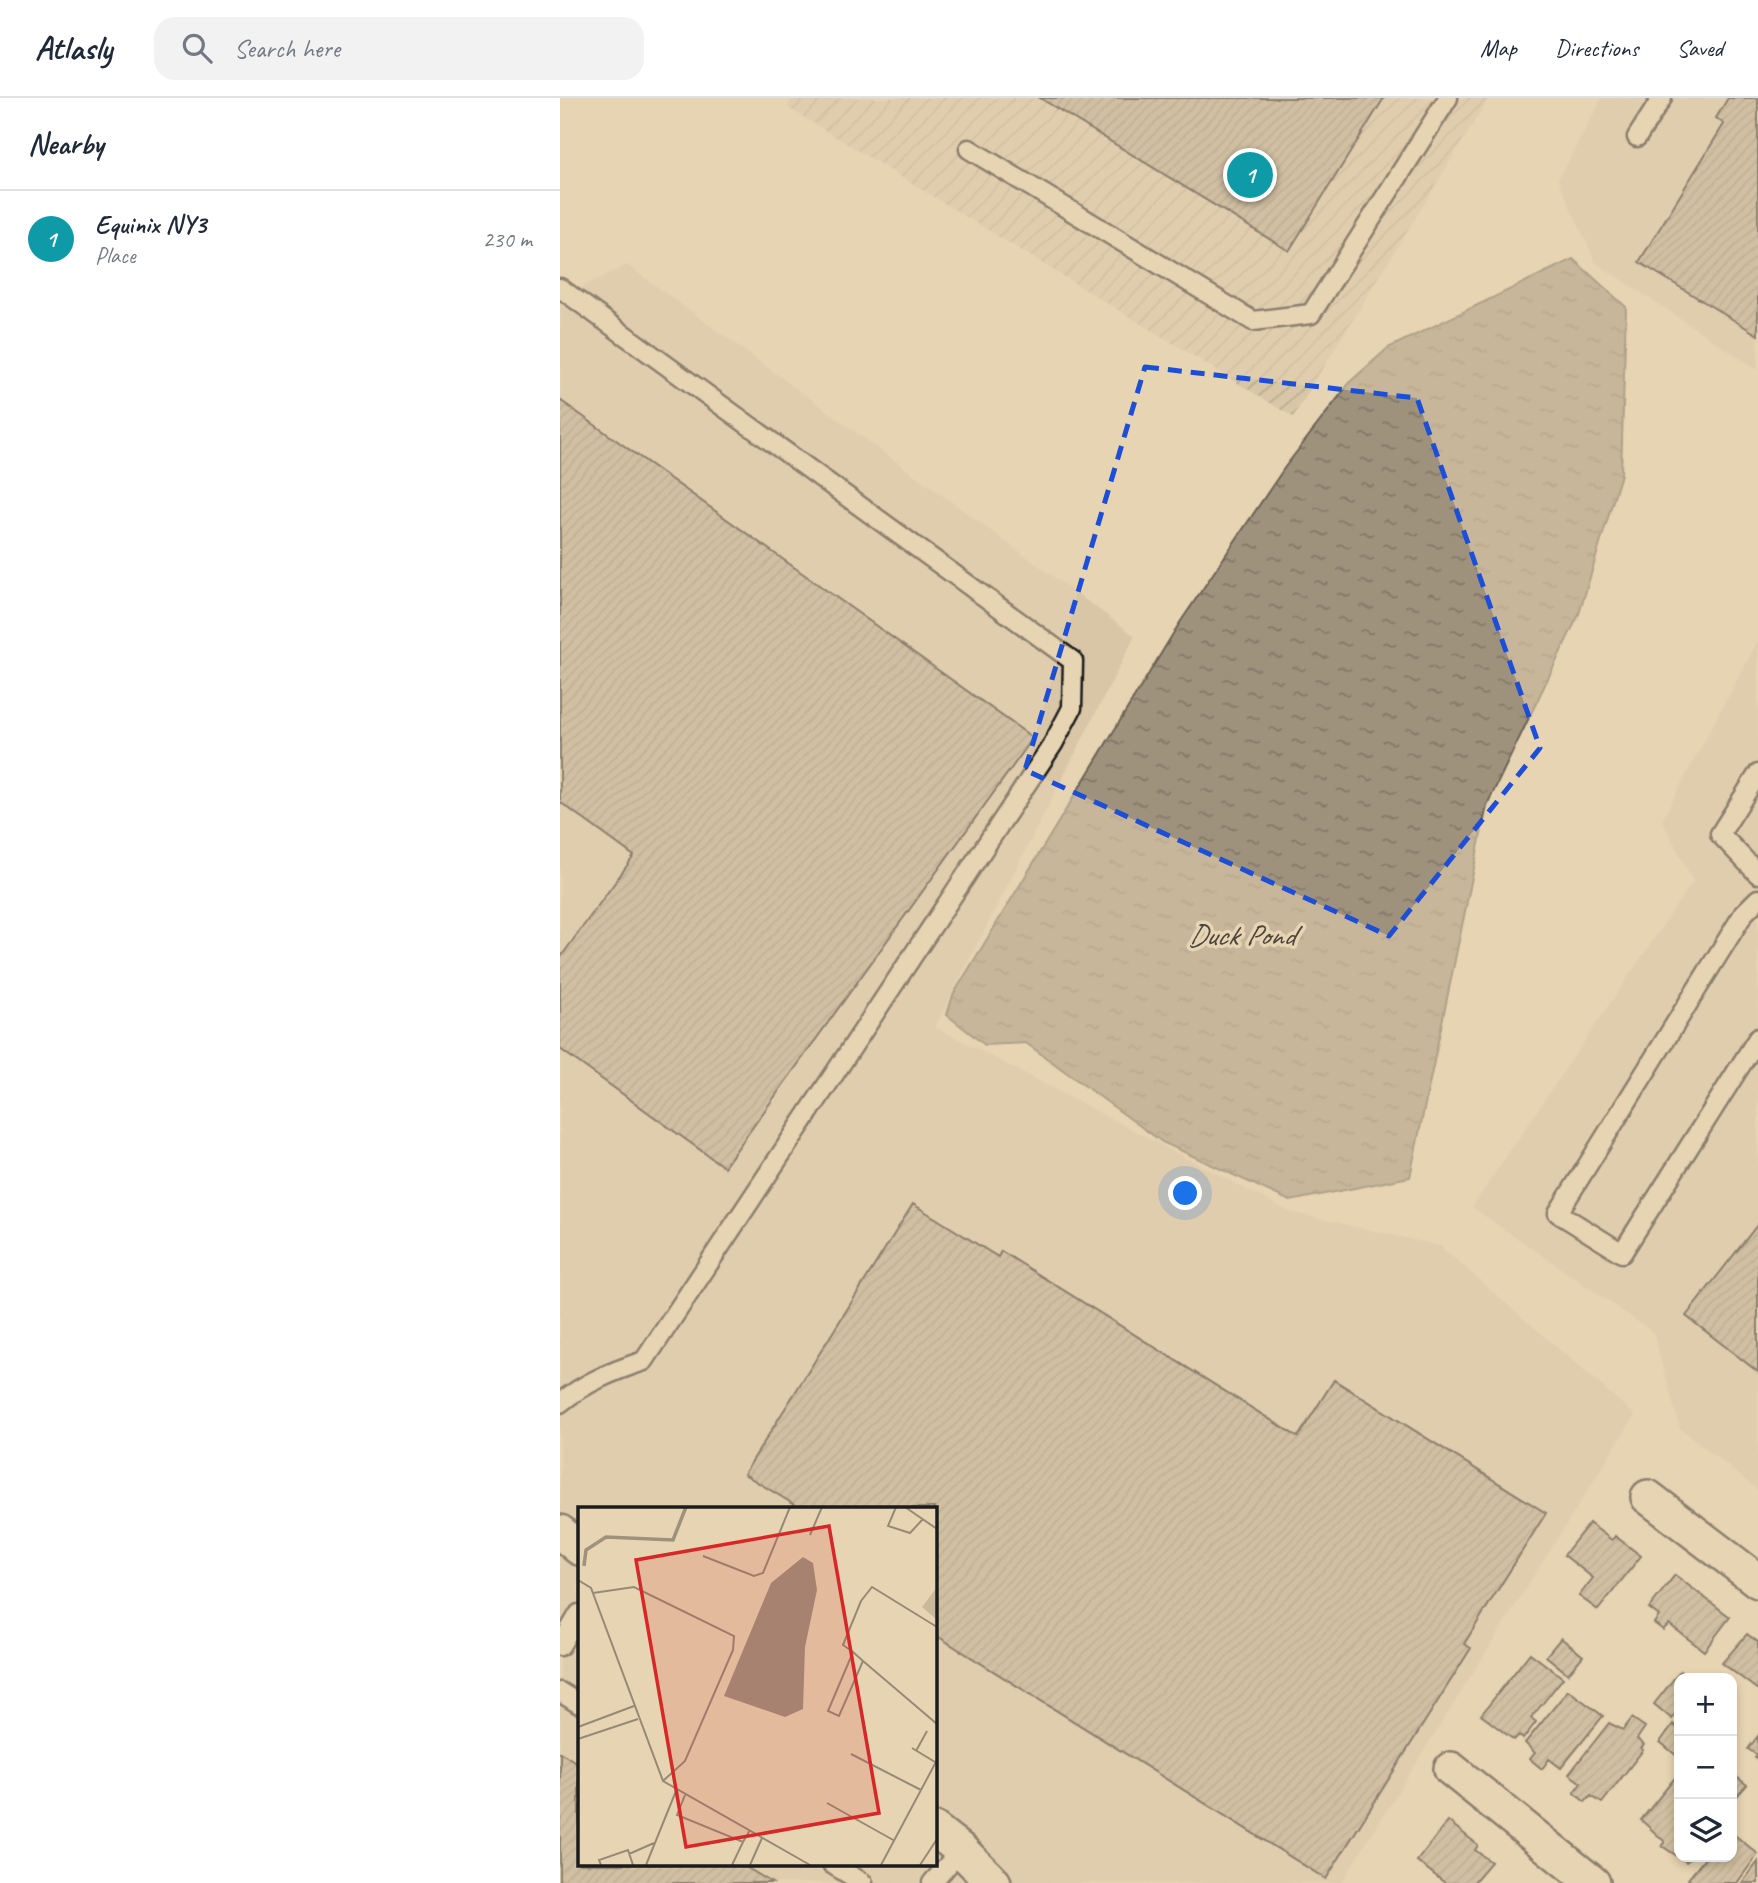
<!DOCTYPE html>
<meta charset="utf-8">
<style>
body{margin:0;font-family:Caveat,sans-serif;background:#f2f2f3;color:#1f2937}
.controls{position:absolute;right:21px;bottom:21px;display:grid;overflow:hidden;border-radius:14px;box-shadow:0 4px 10px #0003}
.controls button{width:63px;height:63px;display:grid;place-items:center;padding:0;border:0;border-bottom:2px solid #e0e1e3;background:#fff;color:#1f2937;font:35px sans-serif}
.you{position:absolute;left:626px;top:1096px;width:24px;height:24px;margin:-18px;border:5px solid #fff;border-radius:50%;background:#1a73e8;box-shadow:0 0 0 10px #1a73e833}
.badge{display:grid;place-items:center;width:46px;height:46px;border-radius:50%;background:#b45309;color:#fff;font-size:23px;font-weight:700}
.pin{position:absolute;translate:-50% -50%;border:4px solid #fff;box-shadow:0 2px 7px #0006}
.list{margin:0;padding:0;list-style:none}
h2{display:flex;justify-content:space-between;align-items:center;height:91px;margin:0;padding:0 28px;font-size:30px}
h2 small{font-size:23px;font-weight:400;color:#747a83}
.list li{display:grid;grid-template-columns:46px 1fr auto;gap:21px;align-items:center;box-sizing:border-box;height:98px;padding:0 28px;border-top:2px solid #e0e1e3}
.list b{display:block;font-size:26px;white-space:nowrap}
.list p{margin:0;font-size:23px;white-space:nowrap;color:#747a83}
.list em{font-size:23px;font-style:normal;color:#747a83}
.icon{flex:none;width:38px;height:38px;fill:none;stroke:currentColor;stroke-width:2;stroke-linecap:round;stroke-linejoin:round}
.map{position:relative;flex:none;width:1198px;height:1785px;overflow:hidden}
header{display:flex;align-items:center;gap:42px;box-sizing:border-box;height:98px;padding:0 35px;background:#fff;border-bottom:2px solid #e0e1e3}
header strong{font-size:33px}
nav{display:flex;gap:38px;margin-inline-start:auto;font-size:24px}
.search{width:490px;height:63px;background:#f2f2f3;display:flex;align-items:center;gap:18px;box-sizing:border-box;padding:0 24px;border-radius:21px;color:#747a83;font-size:26px}
main{display:flex}
aside{flex:1;background:#fff}
.map>svg:first-child{display:block}
.built{fill:#d8c6a7;fill-rule:evenodd}
.industrial{fill:url(#industrial-furrows)}
.water{fill:url(#water-ripples);stroke:#6b6356;stroke-width:2}
.building{fill:url(#building-hatch);stroke:#1c1c1c;stroke-width:2}
.lines{fill:none;stroke-linecap:round;stroke-linejoin:round}
.service-casing{stroke:#1c1c1c;stroke-width:23}
.minor-casing{stroke:#1c1c1c;stroke-width:38}
.service{stroke:#e7d4b2;stroke-width:18}
.minor{stroke:#e7d4b2;stroke-width:33}
.marked{fill:none;stroke:#1d4ed8;stroke-width:5;stroke-dasharray:14 9;stroke-linejoin:round}
.labels{text-anchor:middle;stroke-width:7;stroke-linejoin:round;paint-order:stroke}
.water-label{font-size:30px;font-style:italic;fill:#4a453e;stroke:#e7d4b2}
.inset-river{fill:none;stroke:#9f927d;stroke-width:3.5}
.inset-road{fill:none;stroke:#968a76;stroke-width:2}
.view{fill:#d62828;fill-opacity:0.15;stroke:#d62828;stroke-width:3.5}
.inset-edge{fill:none;stroke:#1c1c1c;stroke-width:3.5}
</style>
<header>
<strong>Atlasly</strong>
<div class="search"><svg class="icon" aria-label="search" viewBox="0 0 24 24"><circle cx="10" cy="10" r="6"/><path d="M15 15l6 6"/></svg>Search here</div>
<nav><a>Map</a><a>Directions</a><a>Saved</a></nav>
</header>
<main>
<aside>
<h2>Nearby<small></small></h2>
<ul class="list">
<li><span class="badge" style="background:#0f9aa8">1</span><div><b>Equinix NY3</b><p>Place</p></div><em>230 m</em></li>
</ul>
</aside>
<div class="map">
<svg width="1198" height="1785" viewBox="0 0 1198 1785">
<defs>
<pattern id="industrial-furrows" width="10" height="10" patternUnits="userSpaceOnUse" patternTransform="scale(1.75)"><rect width="10" height="10" fill="#d8c6a7"/><path d="M-1 1l2-2M0 10L10 0M9 11l2-2" fill="none" stroke="#b9aa8f"/></pattern>
<pattern id="water-ripples" width="26" height="14" patternUnits="userSpaceOnUse" patternTransform="scale(1.75)"><rect width="26" height="14" fill="#9f927d"/><path d="M2 4q2-2 4 0t4 0M15 11q2-2 4 0t4 0" fill="none" stroke="#817666"/></pattern>
<pattern id="building-hatch" width="6" height="6" patternUnits="userSpaceOnUse" patternTransform="scale(1.75)"><rect width="6" height="6" fill="#b4a68d"/><path d="M-1 1l2-2M0 6l6-6M5 7l2-2" fill="none" stroke="#928672"/></pattern>
</defs>
<rect width="100%" height="100%" fill="#e7d4b2"/>
<filter id="ink" filterUnits="userSpaceOnUse"><feTurbulence type="fractalNoise" baseFrequency=".0143" numOctaves="2"/><feDisplacementMap in="SourceGraphic" scale="14" xChannelSelector="R" yChannelSelector="G"/><feConvolveMatrix kernelMatrix="1 2 1 2 8 2 1 2 1" color-interpolation-filters="sRGB"/></filter>
<g filter="url(#ink)">
<path class="built" d="M 1042,0 L 1198,0 L 1198,272 L 1036,165 L 998,82 Z
M 67,167 L 575,538 L 375,929 L 730,1114 L 880,1148 L 1075,1317 L 781,1785 L 0,1785 L 0,200 ZM 19,1410 L 374,1410 L 374,1766 L 19,1766 Z
M 1198,543 L 1198,1392 L 1120,1330 L 1093,1234 L 912,1109 L 1133,783 L 1102,722 Z"/>
<path class="industrial" d="M 233,0 L 929,0 L 733,319 L 227,9 Z"/>
<path class="water" d="M 1013,161 L 1066,209 L 1061,376 L 1019,516 L 927,707 L 850,1079 L 730,1103 L 602,1044 L 466,945 L 425,947 L 387,917 L 393,897 L 619,526 L 725,369 L 791,283 L 828,250 Z"/>
<path class="building" d="M 480,0 L 824,0 L 729,153 Z
M 1168,0 L 1198,0 L 1198,237 L 1079,164 L 1164,26 L 1156,20 Z
M 0,302 L 473,640 L 164,1069 L 0,951 L 0,860 L 74,758 L 0,704 Z
M 353,1106 L 438,1159 L 441,1153 L 738,1339 L 774,1282 L 986,1415 L 904,1546 L 911,1550 L 766,1781 L 374,1536 L 374,1410 L 240,1410 L 184,1376 Z
M 1198,1126 L 1198,1274 L 1126,1218 Z
M 1029,1425 L 1052,1442 L 1055,1438 L 1081,1458 L 1038,1512 L 1019,1498 L 1033,1480 L 1004,1457 Z
M 1115,1477 L 1170,1519 L 1144,1553 L 1109,1526 L 1103,1532 L 1094,1525 L 1099,1518 L 1089,1510 Z
M 1187,1536 L 1198,1544 L 1198,1592 L 1162,1565 Z
M 1001,1540 L 1023,1558 L 1008,1576 L 986,1558 Z
M 970,1555 L 1003,1580 L 971,1620 L 976,1624 L 963,1641 L 959,1637 L 954,1642 L 921,1617 Z
M 1120,1573 L 1129,1580 L 1119,1580 L 1119,1611 L 1112,1621 L 1094,1606 Z
M 1008,1592 L 1043,1618 L 1001,1670 L 989,1661 L 982,1671 L 970,1661 L 975,1655 L 965,1645 Z
M 1072,1620 L 1085,1629 L 1077,1641 L 1084,1647 L 1081,1651 L 1083,1652 L 1042,1705 L 1031,1698 L 1025,1704 L 1014,1695 L 1021,1685 L 1009,1676 L 1049,1625 L 1063,1632 Z
M 1113,1626 L 1119,1632 L 1117,1658 L 1100,1644 Z
M 1198,1638 L 1198,1662 L 1195,1660 L 1197,1657 L 1188,1651 Z
M 0,1654 L 19,1666 L 19,1766 L 181,1766 L 212,1785 L 0,1785 Z
M 1174,1677 L 1187,1687 L 1178,1697 L 1172,1692 Z
M 1114,1681 L 1119,1685 L 1119,1759 L 1132,1759 L 1126,1764 L 1102,1748 L 1105,1744 L 1081,1722 Z
M 888,1723 L 918,1747 L 915,1752 L 931,1764 L 913,1785 L 885,1785 L 857,1763 Z
M 1172,1735 L 1198,1756 L 1177,1785 L 1133,1785 L 1128,1781 L 1146,1759 L 1172,1759 Z
M 1198,1764 L 1198,1785 L 1182,1785 Z"/>
<g class="lines">
<defs>
<path id="service" d="M 1077,39 L 1102,0
M 409,51 L 693,223 L 751,216 L 888,0
M 0,190 L 513,563 L 512,610 L 493,646 L 84,1263 C 53,1273 26,1284 0,1305
M 1198,676 L 1160,736 L 1198,776
M 1198,801 L 1184,815 L 998,1115 L 1062,1155 L 1198,940
M 0,1548 L 19,1516
M 0,1594 L 19,1606
M 272,1766 L 303,1785
M 372,1785 L 401,1752"/>
<path id="minor" d="M 1088,1399 L 1198,1483
M 0,1434 L 19,1450
M 891,1671 L 1033,1785
M 374,1731 L 401,1752 L 434,1785"/>
</defs>
<use href="#service" class="service-casing"/>
<use href="#minor" class="minor-casing"/>
<use href="#service" class="service"/>
<use href="#minor" class="minor"/>
</g>
</g>
<path d="M0 0H1198V1785H0ZM 585,269 L 857,300 L 980,650 L 829,838 L 465,672 Z" fill="#e7d4b2" fill-opacity=".55" fill-rule="evenodd"/>
<path class="marked" d="M 585,269 L 857,300 L 980,650 L 829,838 L 465,672 Z"/>
<g class="labels">
<g class="water-label">
<text x="681" y="847">Duck Pond</text>
</g>
</g>
<g transform="translate(18 1409)">
<rect width="359" height="359" fill="#e7d4b2"/>
<path d="M 359,80 L 359,113 L 344,100 Z" fill="#cab99d"/>
<path d="M 225,50 L 235,56 L 239,83 L 227,140 L 225,202 L 207,210 L 146,189 L 193,76 Z" fill="#9f927d"/>
<path class="inset-river" d="M 6,59 L 8,43 L 28,30 L 95,33 L 108,0"/>
<path class="inset-road" d="M 318,0 L 310,19 L 332,26 L 345,12M 327,0 L 359,22M 232,28 L 244,0M 125,49 L 176,69 L 185,66 L 212,0M 0,73 L 13,81 L 85,274 L 232,358M 15,86 L 56,80 L 156,129 L 155,143 L 107,254 L 85,274M 275,145 L 265,138 L 283,94 L 294,80 L 359,120M 285,154 L 261,209 L 250,204 L 275,145 L 285,154 L 359,217M 0,220 L 56,199M 0,232 L 60,212M 334,241 L 357,255M 338,244 L 349,224M 273,247 L 343,283M 107,288 L 99,308 L 165,335 L 172,323M 249,296 L 317,334M 51,347 L 76,336M 23,358 L 21,353 L 50,343 L 55,358M 68,358 L 98,284M 154,358 L 165,335M 172,358 L 184,331M 303,358 L 359,253M 342,358 L 359,332"/>
<path class="view" d="M 251,19 L 301,306 L 108,340 L 58,53 Z"/>
<rect width="359" height="359" class="inset-edge"/>
</g>
</svg>
<div class="controls">
<button>+</button>
<button>−</button>
<button><svg class="icon" aria-label="layers" viewBox="0 0 24 24"><path d="M12 4l9 5-9 5-9-5zM3 14l9 5 9-5"/></svg></button>
</div>
<div class="you"></div>
<div class="pin badge" style="left:690px;top:77px;background:#0f9aa8">1</div>
</div>
</main>
